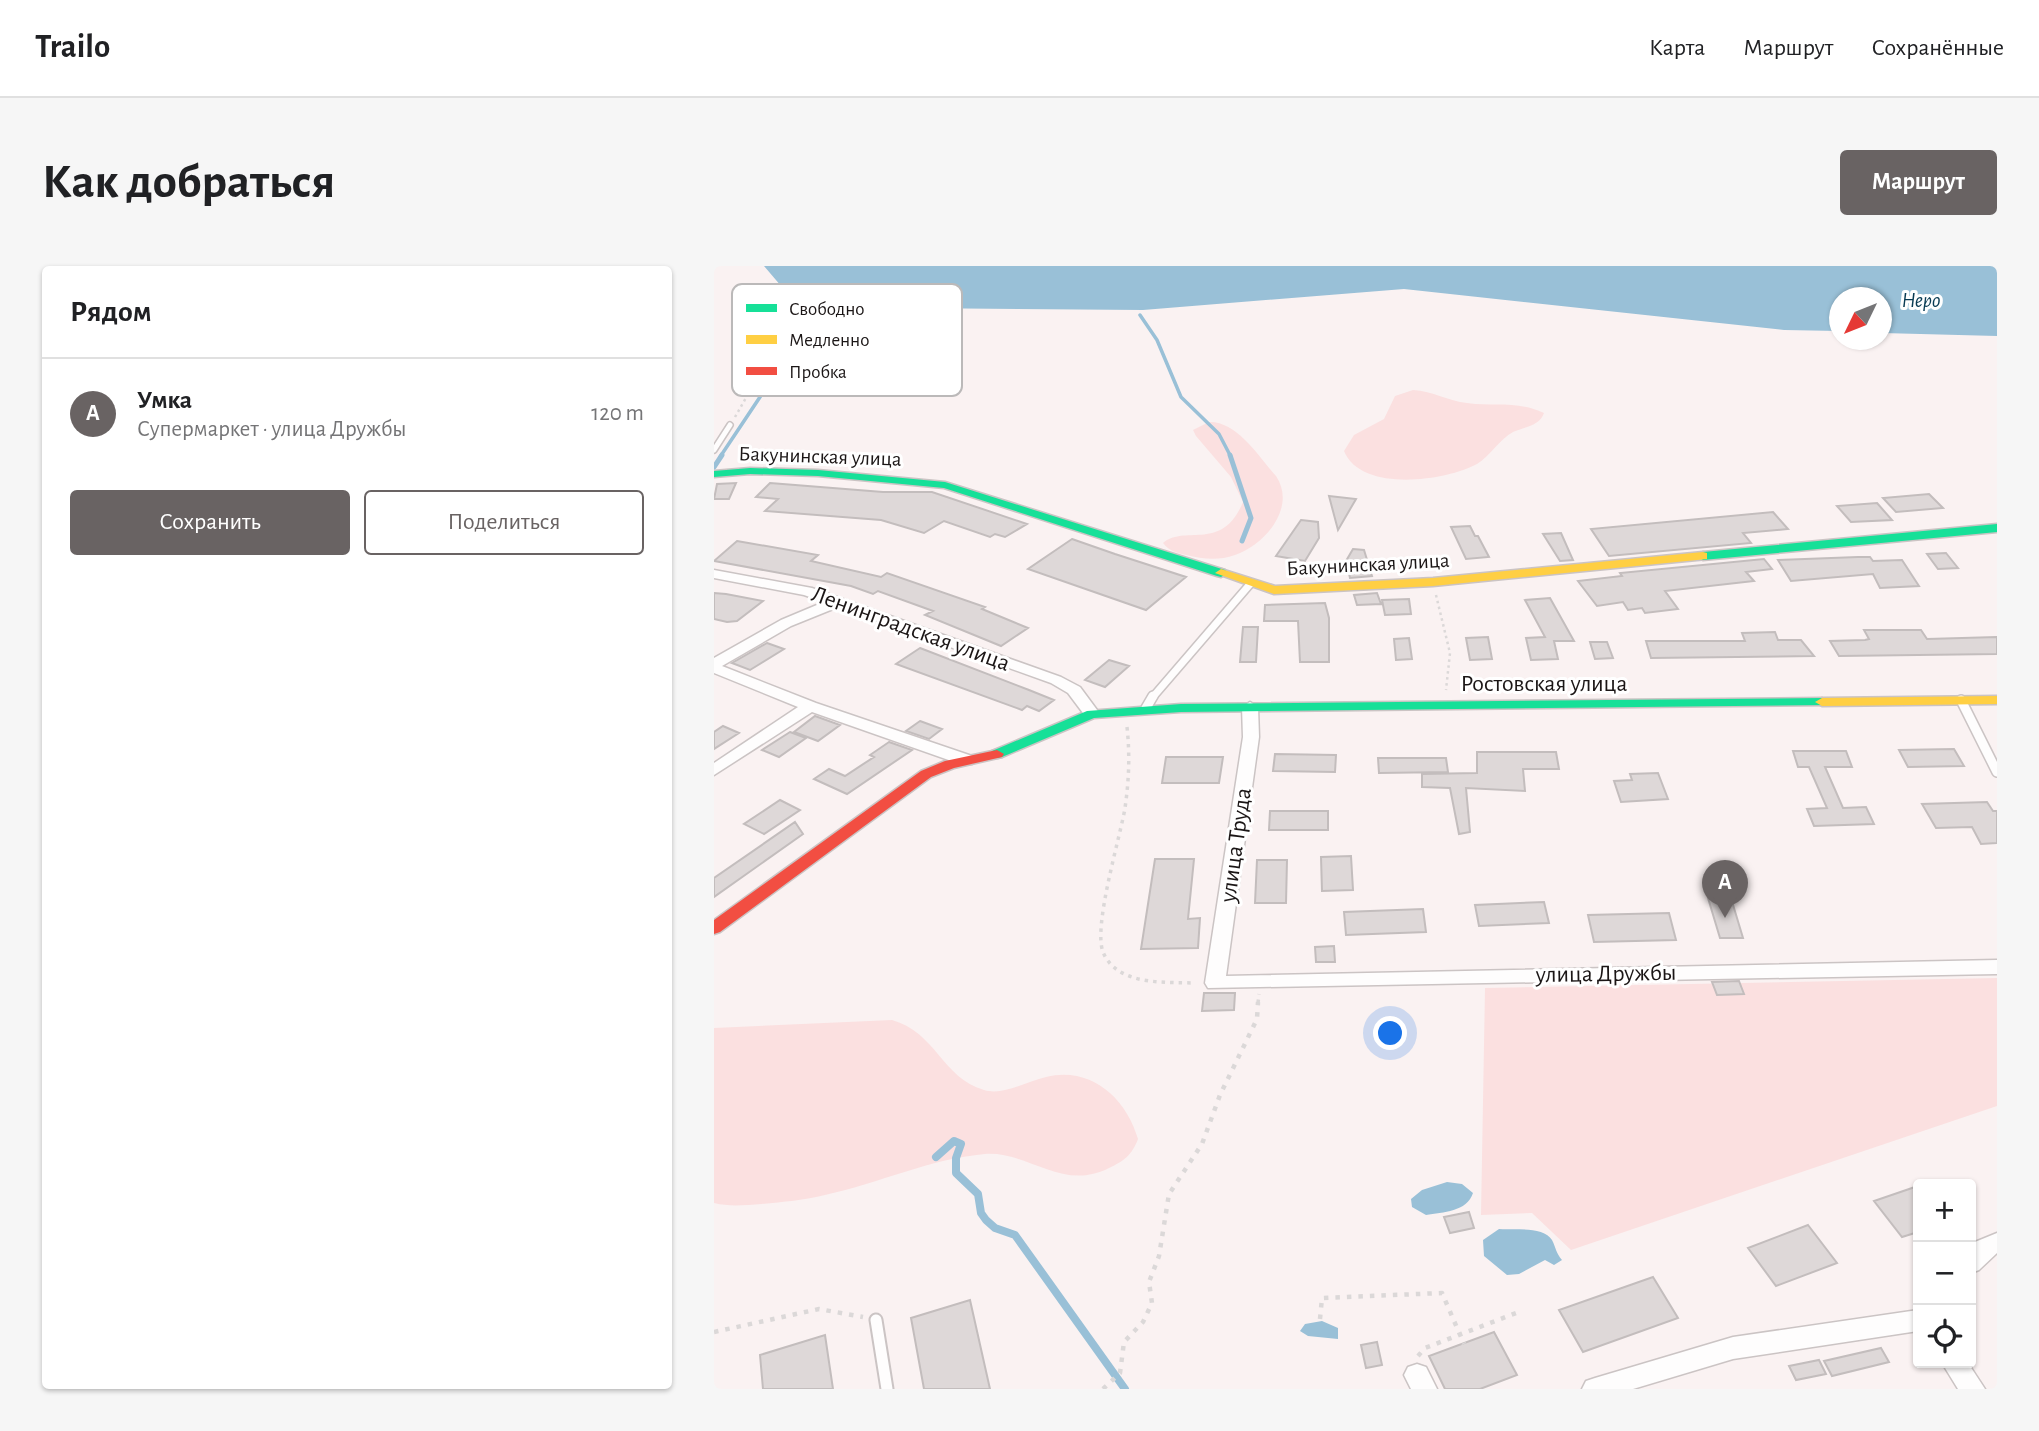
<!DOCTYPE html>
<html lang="ru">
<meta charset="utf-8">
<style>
body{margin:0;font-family:"Alegreya Sans",sans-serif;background:#f6f6f6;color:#202124}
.controls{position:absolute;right:21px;bottom:21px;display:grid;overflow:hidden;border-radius:7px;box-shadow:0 2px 5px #0004}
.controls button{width:63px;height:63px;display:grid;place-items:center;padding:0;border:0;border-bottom:2px solid #e0e0e0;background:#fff;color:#202124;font:35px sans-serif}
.compass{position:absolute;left:1115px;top:21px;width:63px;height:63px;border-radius:50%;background:#fff;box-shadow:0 2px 5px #0004;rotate:227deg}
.you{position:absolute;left:677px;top:768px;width:24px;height:24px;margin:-18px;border:5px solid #fff;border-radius:50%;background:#1a73e8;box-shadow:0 0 0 10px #1a73e833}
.badge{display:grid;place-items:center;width:46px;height:46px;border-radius:50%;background:#696363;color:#fff;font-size:23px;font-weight:700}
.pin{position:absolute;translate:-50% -58px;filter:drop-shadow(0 2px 4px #0008)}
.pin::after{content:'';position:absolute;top:37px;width:24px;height:21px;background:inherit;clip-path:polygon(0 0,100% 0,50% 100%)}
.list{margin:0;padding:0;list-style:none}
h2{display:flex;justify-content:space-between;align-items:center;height:91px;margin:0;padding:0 28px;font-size:30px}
h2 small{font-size:23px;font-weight:400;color:#757577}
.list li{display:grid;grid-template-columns:46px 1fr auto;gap:21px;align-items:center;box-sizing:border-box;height:112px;padding:0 28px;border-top:2px solid #e0e0e0}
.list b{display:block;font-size:26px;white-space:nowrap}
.list p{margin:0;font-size:23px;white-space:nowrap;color:#757577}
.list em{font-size:23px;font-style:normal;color:#757577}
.actions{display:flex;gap:14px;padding:21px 28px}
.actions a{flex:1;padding:16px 0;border:2px solid #696363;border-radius:7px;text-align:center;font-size:24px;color:#696363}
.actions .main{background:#696363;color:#fff}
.icon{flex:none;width:38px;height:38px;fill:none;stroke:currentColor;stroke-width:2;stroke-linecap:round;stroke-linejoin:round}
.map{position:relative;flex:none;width:1283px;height:1123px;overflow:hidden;border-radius:7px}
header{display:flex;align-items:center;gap:42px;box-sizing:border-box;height:98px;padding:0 35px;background:#fff;border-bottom:2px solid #e0e0e0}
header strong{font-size:33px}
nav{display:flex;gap:38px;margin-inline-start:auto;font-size:24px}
.intro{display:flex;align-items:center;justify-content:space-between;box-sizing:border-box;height:168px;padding:0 42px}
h1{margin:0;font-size:49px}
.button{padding:18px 32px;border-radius:7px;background:#696363;color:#fff;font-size:24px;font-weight:700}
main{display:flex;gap:42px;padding:0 42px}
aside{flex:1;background:#fff;border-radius:7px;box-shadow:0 2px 5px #0004}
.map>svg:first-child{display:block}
.green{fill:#fbe0e0}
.water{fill:#99c0d7}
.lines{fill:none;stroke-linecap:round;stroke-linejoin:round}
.stream-far2{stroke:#99c0d7;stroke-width:3.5}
.stream-far1{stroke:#99c0d7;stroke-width:5}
.stream{stroke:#99c0d7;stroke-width:8}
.building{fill:#ded8d8;stroke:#c3bdbd;stroke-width:2}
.lane-far3-casing{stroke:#cbc4c4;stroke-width:8}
.lane-far2-casing{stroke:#cbc4c4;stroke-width:10}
.lane-far1-casing{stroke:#cbc4c4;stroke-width:12}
.lane-casing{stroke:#cbc4c4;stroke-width:15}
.street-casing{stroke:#cbc4c4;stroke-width:3}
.fast-casing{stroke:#cbc4c4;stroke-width:3}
.slow-casing{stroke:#cbc4c4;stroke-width:3}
.jam-casing{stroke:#cbc4c4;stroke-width:3}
.path-far2{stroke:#dbd8d8;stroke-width:2.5;stroke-dasharray:2.5 3.5;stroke-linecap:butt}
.path-far1{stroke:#dbd8d8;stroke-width:3.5;stroke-dasharray:3.5 5;stroke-linecap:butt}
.path{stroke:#dbd8d8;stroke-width:4.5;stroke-dasharray:4.5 7;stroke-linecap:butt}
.lane-far3{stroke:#fefdfd;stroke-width:5}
.lane-far2{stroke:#fefdfd;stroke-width:7}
.lane-far1{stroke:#fefdfd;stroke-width:9}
.lane{stroke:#fefdfd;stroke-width:11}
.street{fill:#fefdfd;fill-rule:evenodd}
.fast{fill:#16e098;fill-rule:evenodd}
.slow{fill:#ffcf43;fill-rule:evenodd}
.jam{fill:#f24e42;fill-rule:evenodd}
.labels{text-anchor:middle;stroke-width:6;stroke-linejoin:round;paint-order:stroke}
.far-water-label{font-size:21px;font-style:italic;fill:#093b53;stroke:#fff}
.far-street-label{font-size:21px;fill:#1b1616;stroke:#fff}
.street-label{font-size:24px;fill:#1b1616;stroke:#fff}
.key{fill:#fff;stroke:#bbb9b9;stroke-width:2}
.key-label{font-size:19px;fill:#1b1616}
</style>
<header>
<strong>Trailo</strong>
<nav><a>Карта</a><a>Маршрут</a><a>Сохранённые</a></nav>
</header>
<div class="intro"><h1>Как добраться</h1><a class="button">Маршрут</a></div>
<main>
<aside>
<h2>Рядом<small></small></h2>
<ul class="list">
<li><span class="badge">A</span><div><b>Умка</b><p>Супермаркет · улица Дружбы</p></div><em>120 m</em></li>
</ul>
<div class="actions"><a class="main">Сохранить</a><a>Поделиться</a></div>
</aside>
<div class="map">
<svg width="1283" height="1123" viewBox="0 0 1283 1123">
<rect width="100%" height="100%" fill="#faf2f2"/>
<path class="green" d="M 699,124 C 719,125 734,135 753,137 C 783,141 800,134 830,147 C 826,160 810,161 799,166 C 785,174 776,190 763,198 C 732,215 647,227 630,185 L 640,169 L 670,153 L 681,130 Z
M 495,156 C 523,155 545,191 562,210 C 583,241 551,279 521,289 C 504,295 489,293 472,289 C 463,287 455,285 449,277 C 471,258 508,287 529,236 L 517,211 L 482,170 L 479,164 Z
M 1283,712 L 1283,840 L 857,984 L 818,947 L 767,949 L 771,722 Z
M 178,754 C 222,766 228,812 270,824 C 290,830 313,815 332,811 C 377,800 412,832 424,873 C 418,889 410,895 395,902 C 348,926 315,885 271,888 C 215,893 166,917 111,929 C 91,934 69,936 48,938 C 31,939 16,941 0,937 L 0,762 Z"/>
<path class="water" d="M 50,0 L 1283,0 L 1283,70 L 1168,67 L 1168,32 L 1126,32 L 1125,65 L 1070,64 L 690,23 L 429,44 L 85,41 Z
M 733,916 L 748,918 L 759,927 C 753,946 729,946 712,949 L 698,941 L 697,933 L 708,924 Z
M 785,963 C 799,964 830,960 838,974 C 842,982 842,987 848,994 L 840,999 L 831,994 L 805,1008 L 793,1009 L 770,990 L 769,974 Z
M 608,1055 L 624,1062 L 624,1073 L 594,1070 L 586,1065 L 591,1058 Z"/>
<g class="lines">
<path class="stream-far2" d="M 426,49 L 443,74 L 467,131 L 505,168 L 517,191
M 6,191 L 76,86"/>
<path class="stream-far1" d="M 516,189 L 537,252 L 528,275
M 0,201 L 8,189"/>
<path class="stream" d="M 222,891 L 240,875 L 247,878 L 242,892 L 242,907 L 264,928 L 267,947 L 272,954 L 281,962 L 301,969 L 411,1123"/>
</g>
<path class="building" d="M 22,217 L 15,233 L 0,233 L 3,218 Z
M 56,217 L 169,226 L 218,226 L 313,258 L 291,271 L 281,268 L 276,271 L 230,255 L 210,267 L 167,254 L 51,245 L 64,233 L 42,231 Z
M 1215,228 L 1229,242 L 1182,246 L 1169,232 Z
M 615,230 L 642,233 L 624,264 Z
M 1163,237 L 1178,254 L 1137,256 L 1123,240 Z
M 1059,246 L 1074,263 L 1029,267 L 1037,277 L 895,290 L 877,263 Z
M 587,254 L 604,256 L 605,272 L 591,295 L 562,290 Z
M 756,260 L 761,270 L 764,270 L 775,291 L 752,293 L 737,261 Z
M 847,267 L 859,294 L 846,295 L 829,268 Z
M 358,273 L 401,288 L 472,311 L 432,344 L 314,303 Z
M 23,275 L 104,289 L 97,295 L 167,311 L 173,307 L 271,341 L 268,343 L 314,362 L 287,380 L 211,349 L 219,345 L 164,325 L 159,328 L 137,320 L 0,295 Z
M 639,283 L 650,284 L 658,310 L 636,312 L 632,295 Z
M 1232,287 L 1244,302 L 1224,303 L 1213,288 Z
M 1144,291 L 1156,291 L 1159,295 L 1188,294 L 1205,320 L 1166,322 L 1159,308 L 1077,315 L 1064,294 Z
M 1050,293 L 1058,303 L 1032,306 L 1040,315 L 951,325 L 964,343 L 931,347 L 928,342 L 914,344 L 909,336 L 883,340 L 864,315 L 908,310 L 906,307 Z
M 0,327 L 12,328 L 49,335 L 23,355 L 13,356 L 0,353 Z
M 663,327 L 667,338 L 643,339 L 640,329 Z
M 836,332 L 860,375 L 840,375 L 844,393 L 817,394 L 812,372 L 831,371 L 811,334 Z
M 695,333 L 697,348 L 671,349 L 668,334 Z
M 611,337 L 615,352 L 615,396 L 586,396 L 584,355 L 550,355 L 551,339 Z
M 529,361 L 544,361 L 542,396 L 526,396 Z
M 1150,364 L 1207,364 L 1213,373 L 1283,371 L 1283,388 L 1125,390 L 1116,375 L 1151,374 L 1155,373 Z
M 1061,366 L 1064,374 L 1087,374 L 1100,390 L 937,392 L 932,375 L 1031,375 L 1028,367 Z
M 774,371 L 778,393 L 756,394 L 752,372 Z
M 695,372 L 698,393 L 682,394 L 680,373 Z
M 876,376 L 893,376 L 899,392 L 881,393 Z
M 53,377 L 70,383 L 36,404 L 18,397 Z
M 206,382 L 315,424 L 340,434 L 325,445 L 313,440 L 308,444 L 182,398 Z
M 395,394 L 415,400 L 391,421 L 371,414 Z
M 101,450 L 126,459 L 104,475 L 80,466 Z
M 206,455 L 228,463 L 215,473 L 192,465 Z
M 9,460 L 25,467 L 0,483 L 0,466 Z
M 76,466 L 92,472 L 65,491 L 48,484 Z
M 175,476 L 198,484 L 133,528 L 100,513 L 115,503 L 131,510 L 160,491 L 156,489 Z
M 1240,483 L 1250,500 L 1194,501 L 1185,484 Z
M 1079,485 L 1132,485 L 1138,501 L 1111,501 L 1129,542 L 1152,541 L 1160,558 L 1100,560 L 1093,543 L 1113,542 L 1095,501 L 1084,501 Z
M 763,486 L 842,486 L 845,503 L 809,503 L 811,525 L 752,522 L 756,566 L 745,568 L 736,522 L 708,521 L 708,508 L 763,507 Z
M 561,488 L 622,489 L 621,506 L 559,505 Z
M 452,491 L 509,491 L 505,517 L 448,517 Z
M 664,492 L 732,492 L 734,506 L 665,507 Z
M 944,507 L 954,533 L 907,536 L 900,515 L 918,514 L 916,508 Z
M 66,534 L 86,544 L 50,568 L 30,558 Z
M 1273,536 L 1279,545 L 1283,545 L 1283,577 L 1267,578 L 1258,561 L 1222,562 L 1208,538 Z
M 556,545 L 614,545 L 614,564 L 555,564 Z
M 81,556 L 89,568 L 0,631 L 0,612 Z
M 637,590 L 639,624 L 608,625 L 607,591 Z
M 441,593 L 480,593 L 474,653 L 486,652 L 484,682 L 427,683 Z
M 543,594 L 573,594 L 572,637 L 541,637 Z
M 994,632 L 1017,632 L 1029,672 L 1006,672 Z
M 830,636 L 835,657 L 765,660 L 761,639 Z
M 709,643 L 712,666 L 632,669 L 630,646 Z
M 955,647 L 962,674 L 880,676 L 874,649 Z
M 620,680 L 621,696 L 602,696 L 601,681 Z
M 1025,715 L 1030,728 L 1003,729 L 998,716 Z
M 490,727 L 521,727 L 520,744 L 488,745 Z
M 1204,920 L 1204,966 L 1188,971 L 1160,935 Z
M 755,946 L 760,962 L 736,967 L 730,951 Z
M 1094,959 L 1123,997 L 1062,1020 L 1034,982 Z
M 939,1011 L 964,1052 L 869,1086 L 845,1044 Z
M 256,1034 L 276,1123 L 210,1123 L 197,1052 Z
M 780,1066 L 803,1109 L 766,1123 L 731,1123 L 715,1090 Z
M 111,1069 L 119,1123 L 49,1123 L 46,1089 Z
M 663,1076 L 668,1099 L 652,1102 L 647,1079 Z
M 1167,1082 L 1175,1096 L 1118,1110 L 1110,1095 Z
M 1105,1094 L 1112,1108 L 1082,1114 L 1075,1100 Z"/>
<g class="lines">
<defs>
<path id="lane-far3" d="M 0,184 L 16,159"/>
<path id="lane-far2" d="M 438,432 L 537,317"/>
<path id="lane-far1" d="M 1247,434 L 1283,506
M 432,442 L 439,430"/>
<path id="lane" d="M 162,1054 L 173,1123"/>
<path id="street" d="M 0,304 L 98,322 L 347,411 L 366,421 L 386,448 L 384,451 L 372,451 L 354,427 L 337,417 L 124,341 L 77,360 L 8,400 L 102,437 L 258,490 L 260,494 L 258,498 L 246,498 L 98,446 L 0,509 L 0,497 L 84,441 L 0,407 L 0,392 L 67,354 L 110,336 L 90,329 L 0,312 Z
M 536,436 L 544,441 L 545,471 L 512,710 L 1283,694 L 1283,708 L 494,722 L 491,717 L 529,471 L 528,441 Z
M 1283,967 L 1283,987 L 1265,1004 L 1257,1007 L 1257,981 L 1261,976 Z
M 1204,1044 L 1204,1065 L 1019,1093 L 919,1123 L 868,1123 L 872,1115 L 881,1112 L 1019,1071 Z
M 1228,1097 L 1254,1097 L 1271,1123 L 1244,1123 Z
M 703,1098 L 712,1101 L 723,1123 L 697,1123 L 690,1109 L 694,1101 Z"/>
<path id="fast" d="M 36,202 L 104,204 L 231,216 L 511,304 L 513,307 L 507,311 L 503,310 L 230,222 L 104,210 L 36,208 L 0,211 L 0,205 Z
M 1283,258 L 1283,266 L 989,294 L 983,290 L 989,286 Z
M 1108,432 L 1115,436 L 1113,439 L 467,446 L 380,452 L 288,491 L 283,492 L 276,488 L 278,485 L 373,445 L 467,438 Z"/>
<path id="slow" d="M 989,286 L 993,287 L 993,293 L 719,320 L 560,328 L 501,307 L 507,303 L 561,320 L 719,312 Z
M 1283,430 L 1283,438 L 1108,440 L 1101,436 L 1108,432 Z"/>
<path id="jam" d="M 283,484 L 290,488 L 288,491 L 240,502 L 217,511 L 6,666 L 0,668 L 0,654 L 207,505 L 231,495 Z"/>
</defs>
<use href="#lane-far3" class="lane-far3-casing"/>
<use href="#lane-far2" class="lane-far2-casing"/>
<use href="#lane-far1" class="lane-far1-casing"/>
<use href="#lane" class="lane-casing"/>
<use href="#street" class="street-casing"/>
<use href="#fast" class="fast-casing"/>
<use href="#slow" class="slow-casing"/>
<use href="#jam" class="jam-casing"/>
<path class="path-far2" d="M 21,151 L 40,118 L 39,76 L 85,47
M 722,329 L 736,387 L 732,424"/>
<path class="path-far1" d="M 413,461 C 416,489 415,514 411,542 C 406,572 379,660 389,686 C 403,720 451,716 481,717
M 544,737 L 545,728"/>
<path class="path" d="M 606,1053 L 608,1032 L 728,1027 L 750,1078
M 0,1066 L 105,1043 L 149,1051
M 704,1090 L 711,1082 L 802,1047
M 389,1123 L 406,1107 L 410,1076 L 429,1056 L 438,1037 L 435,1016 L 445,990 L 455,928 L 488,878 L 506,829 L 543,753 L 544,736"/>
<use href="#lane-far3" class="lane-far3"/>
<use href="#lane-far2" class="lane-far2"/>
<use href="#lane-far1" class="lane-far1"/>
<use href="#lane" class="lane"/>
<use href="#street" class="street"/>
<use href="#fast" class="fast"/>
<use href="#slow" class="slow"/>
<use href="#jam" class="jam"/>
</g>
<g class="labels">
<g class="far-water-label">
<text x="1207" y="41">Неро</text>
</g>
<g class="far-street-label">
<text transform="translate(106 190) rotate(2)" y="7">Бакунинская улица</text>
<text transform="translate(654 298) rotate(-3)" y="7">Бакунинская улица</text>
</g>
<g class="street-label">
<text transform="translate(197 362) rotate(20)" y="8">Ленинградская улица</text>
<text x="830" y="425">Ростовская улица</text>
<text transform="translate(521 579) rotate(-82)" y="8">улица Труда</text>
<text transform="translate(892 707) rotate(-1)" y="8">улица Дружбы</text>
</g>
</g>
<rect x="18" y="18" width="230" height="112" rx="10" class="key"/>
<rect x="32" y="38" width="31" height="8" fill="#16e098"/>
<rect x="32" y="69" width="31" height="9" fill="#ffcf43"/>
<rect x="32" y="101" width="31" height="8" fill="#f24e42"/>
<g class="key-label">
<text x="75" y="49">Свободно</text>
<text x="75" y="80">Медленно</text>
<text x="75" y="112">Пробка</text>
</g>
</svg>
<div class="controls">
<button>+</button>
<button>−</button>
<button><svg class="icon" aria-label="locate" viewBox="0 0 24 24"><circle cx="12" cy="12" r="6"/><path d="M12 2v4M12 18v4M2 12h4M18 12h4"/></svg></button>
</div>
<svg class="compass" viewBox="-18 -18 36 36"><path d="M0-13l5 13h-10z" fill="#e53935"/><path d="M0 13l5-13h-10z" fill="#757577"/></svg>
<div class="you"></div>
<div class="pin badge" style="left:1011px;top:652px">A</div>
</div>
</main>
